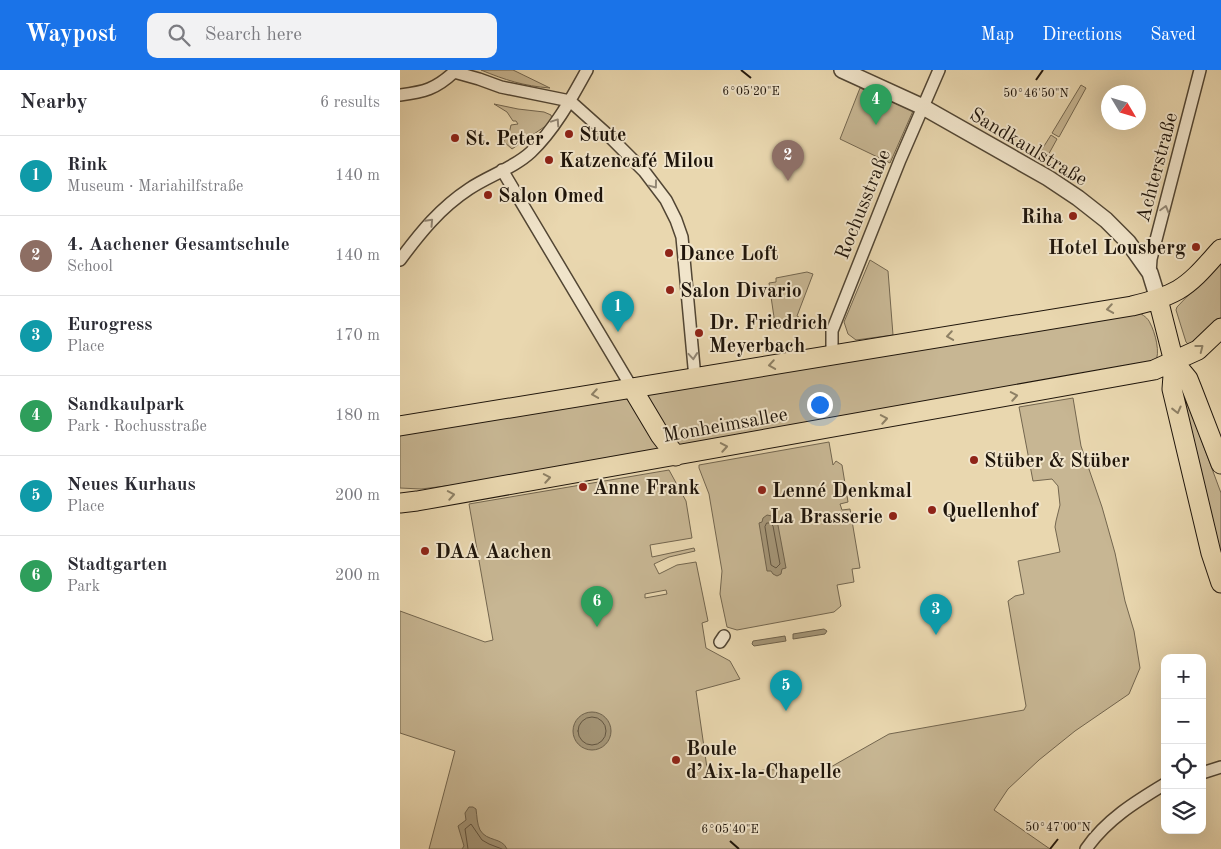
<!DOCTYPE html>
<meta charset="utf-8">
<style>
body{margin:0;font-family:"Old Standard TT",serif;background:#f2f2f3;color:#2b2b33}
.controls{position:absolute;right:15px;bottom:15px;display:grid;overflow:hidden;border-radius:10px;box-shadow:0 5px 20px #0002}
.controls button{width:45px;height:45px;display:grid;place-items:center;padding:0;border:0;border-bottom:1px solid #e1e1e2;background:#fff;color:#2b2b33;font:25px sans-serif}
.compass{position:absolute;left:701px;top:15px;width:45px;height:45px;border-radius:50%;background:#fff;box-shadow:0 5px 20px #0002;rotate:128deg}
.you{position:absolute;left:419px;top:334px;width:18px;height:18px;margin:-12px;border:4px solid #fff;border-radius:50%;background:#1a73e8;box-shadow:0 0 0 8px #1a73e833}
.badge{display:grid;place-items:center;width:32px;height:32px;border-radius:50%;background:#1a73e8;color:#fff;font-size:16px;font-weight:700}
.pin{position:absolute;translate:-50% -41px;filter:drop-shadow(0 1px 2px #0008)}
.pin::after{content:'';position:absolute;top:26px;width:18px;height:15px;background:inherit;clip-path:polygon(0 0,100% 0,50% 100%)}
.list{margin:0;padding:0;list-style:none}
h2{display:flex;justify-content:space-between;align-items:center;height:65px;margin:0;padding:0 20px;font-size:21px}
h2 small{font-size:16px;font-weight:400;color:#7c7c81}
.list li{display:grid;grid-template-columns:32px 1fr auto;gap:15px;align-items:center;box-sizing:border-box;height:80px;padding:0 20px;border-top:1px solid #e1e1e2}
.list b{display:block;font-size:19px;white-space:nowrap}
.list p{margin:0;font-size:16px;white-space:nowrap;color:#7c7c81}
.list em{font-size:16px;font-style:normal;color:#7c7c81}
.icon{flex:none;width:28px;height:28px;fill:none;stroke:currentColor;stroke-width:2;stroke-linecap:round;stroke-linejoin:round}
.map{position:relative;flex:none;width:821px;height:779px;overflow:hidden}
header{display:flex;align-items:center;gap:30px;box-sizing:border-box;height:70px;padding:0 25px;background:#1a73e8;color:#fff}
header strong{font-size:24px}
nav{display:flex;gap:28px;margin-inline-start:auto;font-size:18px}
.search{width:350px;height:45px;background:#f2f2f3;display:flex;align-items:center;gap:12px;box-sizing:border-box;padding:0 18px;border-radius:10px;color:#7c7c81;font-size:19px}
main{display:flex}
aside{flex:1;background:#fff}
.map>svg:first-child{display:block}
.green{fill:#c7b693;stroke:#73664f;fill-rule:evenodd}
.water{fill:#a49577;stroke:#6f624c}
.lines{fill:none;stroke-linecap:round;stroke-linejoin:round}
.shore{stroke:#625541;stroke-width:1}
.minor-casing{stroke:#524634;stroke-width:14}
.tertiary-casing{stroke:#524634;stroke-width:18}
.primary-casing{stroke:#1f150b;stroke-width:21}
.minor{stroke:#f1e5cb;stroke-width:11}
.tertiary{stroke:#f1e5cb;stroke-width:15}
.primary{stroke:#e9d7af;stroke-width:19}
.oneway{stroke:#928775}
.oneway2{stroke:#8e8065}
.ticks{fill:none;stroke:#1f150b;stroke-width:2}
.poi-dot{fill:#8f2418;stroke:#f1e5cb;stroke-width:2}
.labels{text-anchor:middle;stroke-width:4;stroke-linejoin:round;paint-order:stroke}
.poi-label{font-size:20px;font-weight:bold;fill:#1f150b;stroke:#f1e5cb;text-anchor:start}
.street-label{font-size:20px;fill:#1f150b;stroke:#f1e5cb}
.ticks-label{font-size:12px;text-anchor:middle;fill:#1f150b;stroke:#f1e5cb;stroke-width:4;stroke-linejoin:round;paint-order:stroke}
</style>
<header>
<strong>Waypost</strong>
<div class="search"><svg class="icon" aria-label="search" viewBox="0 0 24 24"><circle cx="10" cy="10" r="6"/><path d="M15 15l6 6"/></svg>Search here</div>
<nav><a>Map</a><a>Directions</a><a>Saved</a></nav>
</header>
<main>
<aside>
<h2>Nearby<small>6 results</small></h2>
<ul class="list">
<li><span class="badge" style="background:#0f9aa8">1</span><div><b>Rink</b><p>Museum · Mariahilfstraße</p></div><em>140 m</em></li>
<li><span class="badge" style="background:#8d6e63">2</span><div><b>4. Aachener Gesamtschule</b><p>School</p></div><em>140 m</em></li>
<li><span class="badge" style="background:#0f9aa8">3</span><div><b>Eurogress</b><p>Place</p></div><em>170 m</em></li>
<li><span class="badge" style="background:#2e9e5b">4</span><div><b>Sandkaulpark</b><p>Park · Rochusstraße</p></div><em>180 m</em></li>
<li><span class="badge" style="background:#0f9aa8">5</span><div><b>Neues Kurhaus</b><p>Place</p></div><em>200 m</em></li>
<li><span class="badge" style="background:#2e9e5b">6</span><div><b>Stadtgarten</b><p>Park</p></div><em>200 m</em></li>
</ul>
</aside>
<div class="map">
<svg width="821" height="779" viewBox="0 0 821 779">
<rect width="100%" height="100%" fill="#e9d7af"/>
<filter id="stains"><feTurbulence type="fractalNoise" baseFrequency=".004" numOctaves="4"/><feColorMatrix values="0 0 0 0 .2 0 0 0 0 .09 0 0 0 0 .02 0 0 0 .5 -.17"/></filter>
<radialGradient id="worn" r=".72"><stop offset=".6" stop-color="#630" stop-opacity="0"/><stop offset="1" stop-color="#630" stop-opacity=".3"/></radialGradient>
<path class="green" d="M 81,0 L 113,0 L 150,18 C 124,16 105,10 81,0 Z
M 681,15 L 686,18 L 659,67 L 652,63 Z
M 460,18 L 513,41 L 490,93 L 440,69 Z
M 94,34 L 118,39 L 144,42 L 151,45 L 152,49 L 150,53 L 112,79 L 103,71 L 108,68 L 111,55 L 118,54 L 116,51 L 113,51 L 107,42 Z
M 651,65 L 657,69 L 646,89 L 639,84 Z
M 470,190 L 488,201 L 493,265 L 456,270 L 448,264 L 444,252 Z
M 821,191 L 821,252 L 789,275 L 786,272 L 776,240 L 777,237 Z
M 407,202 L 413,204 L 397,246 L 402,249 L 375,254 L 369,213 L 376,212 L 376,208 Z
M 738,242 C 743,245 748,248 750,253 C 755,262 761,284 755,292 L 70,413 L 21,419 L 0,418 L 0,360 Z
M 781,315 L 821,423 L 821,493 Z
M 673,328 L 681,376 L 702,437 L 715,483 L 725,531 L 734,561 L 740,598 L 729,624 L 675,661 L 639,690 L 608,719 L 594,740 L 650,779 L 29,779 L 55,681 L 0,663 L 0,541 L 85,572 L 93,570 L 69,434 L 269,400 L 286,431 L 292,468 L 250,475 L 252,487 L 294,478 L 295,481 L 269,487 L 254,494 L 259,504 L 277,495 L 296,492 L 308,551 L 302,553 L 306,578 L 330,591 L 340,609 L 296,621 L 308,705 C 322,704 337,704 351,702 C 356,702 361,700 366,700 C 388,698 399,711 422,702 L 489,664 L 624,640 L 626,636 L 608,531 L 615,526 L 624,524 L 618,491 L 660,482 L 655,457 L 656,451 L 660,435 L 658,416 L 652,409 L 633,411 L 619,337 ZM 266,520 L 267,524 L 245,528 L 245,524 Z
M 429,372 L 433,395 L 436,391 L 442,395 L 448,432 L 440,434 L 442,440 L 450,439 L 460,498 L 452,499 L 454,512 L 437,515 L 441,536 L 434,542 L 337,560 L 327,557 L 320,524 L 322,501 L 309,424 L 299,398 L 299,395 Z"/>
<path class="water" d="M 367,445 L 372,446 L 373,450 L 377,450 L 386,498 L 382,499 L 381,504 L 377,506 L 373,504 L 371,501 L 367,501 L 359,453 L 362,452 L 363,448 Z
M 424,559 L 427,561 L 425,564 L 393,569 L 393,564 Z
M 385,566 L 386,571 L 354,576 L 352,574 L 353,571 Z
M173 661a19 19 0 1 1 38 0a19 19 0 1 1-38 0Z
M 69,737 L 73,737 L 76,739 C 77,746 77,754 80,760 C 87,772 102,767 107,779 L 62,779 L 64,776 L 58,756 L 66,750 L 65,743 Z"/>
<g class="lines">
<path class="shore" d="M 367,453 L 370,453 L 373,456 L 380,494 L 376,498 L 371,495 L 365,457 Z
M178 661a14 14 0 1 1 28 0a14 14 0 1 1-28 0Z
M 68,779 L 65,759 L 71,754 L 82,770 L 89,774 L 102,779"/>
<defs>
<path id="minor" d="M 54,2 L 79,9 L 101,17 L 170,31 L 208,65 L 244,101 L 266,130 L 276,150 L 282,167 L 295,308
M 0,25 C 24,22 36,19 54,2
M 102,100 L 232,318
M 0,190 C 20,163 40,138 69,119 C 88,106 114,98 131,82 C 155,59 171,29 187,0
M 750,203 L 751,189 L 800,0
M 432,285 L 432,261 L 500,90 L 539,0
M 320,572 L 324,566
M 802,703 L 821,697
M 686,779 C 706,750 735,732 765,714"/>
<path id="tertiary" d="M 442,0 L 523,37 L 648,108 L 678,128 L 706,150 L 728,172 L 750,203 L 758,229"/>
<path id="primary" d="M 758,229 L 774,292 L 788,309 L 792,319 L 821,394
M 774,292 L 772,319 L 811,483 L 821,513
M 232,318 L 260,365 L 276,386
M 0,356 L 732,236 C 748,232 764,228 778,220 C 795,210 808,193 821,179
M 0,433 L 17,431 L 754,300 L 798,280 L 821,258"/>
</defs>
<use href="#minor" class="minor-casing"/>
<use href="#tertiary" class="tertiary-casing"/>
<use href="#primary" class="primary-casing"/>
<use href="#minor" class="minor"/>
<use href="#tertiary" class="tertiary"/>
<use href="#primary" class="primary"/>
</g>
<defs><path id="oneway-chevron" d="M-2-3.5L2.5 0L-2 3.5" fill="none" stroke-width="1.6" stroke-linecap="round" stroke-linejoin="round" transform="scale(1.25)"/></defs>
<g class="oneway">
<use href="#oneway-chevron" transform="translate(156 52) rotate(-56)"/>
<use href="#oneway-chevron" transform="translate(254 115) rotate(53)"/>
<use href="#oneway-chevron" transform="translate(765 139) rotate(-74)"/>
<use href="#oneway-chevron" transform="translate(30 152) rotate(-47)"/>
<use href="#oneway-chevron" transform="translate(293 286) rotate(85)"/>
</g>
<g class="oneway2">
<use href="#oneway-chevron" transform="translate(710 239) rotate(171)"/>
<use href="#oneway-chevron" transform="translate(550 266) rotate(171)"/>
<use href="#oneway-chevron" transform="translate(800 278) rotate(-38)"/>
<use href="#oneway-chevron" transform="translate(372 295) rotate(171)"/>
<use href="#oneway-chevron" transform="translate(195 324) rotate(171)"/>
<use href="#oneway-chevron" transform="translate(614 326) rotate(-10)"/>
<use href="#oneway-chevron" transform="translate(777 340) rotate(76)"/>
<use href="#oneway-chevron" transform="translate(484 349) rotate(-10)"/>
<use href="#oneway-chevron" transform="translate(324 377) rotate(-10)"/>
<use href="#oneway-chevron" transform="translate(147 408) rotate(-10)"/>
<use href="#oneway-chevron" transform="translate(51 425) rotate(-10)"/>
</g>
<path class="ticks" d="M 341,0 L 351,8M 636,10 L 643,0M 330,771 L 339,779M 650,779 L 658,769"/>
<g class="poi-dot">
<circle cx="169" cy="64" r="5"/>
<circle cx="55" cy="68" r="5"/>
<circle cx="149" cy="90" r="5"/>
<circle cx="88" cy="125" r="5"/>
<circle cx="673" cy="146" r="5"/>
<circle cx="796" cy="177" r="5"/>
<circle cx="269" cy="183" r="5"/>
<circle cx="270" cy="220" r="5"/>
<circle cx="299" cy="263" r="5"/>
<circle cx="574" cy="390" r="5"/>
<circle cx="183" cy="417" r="5"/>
<circle cx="362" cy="420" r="5"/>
<circle cx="532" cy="440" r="5"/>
<circle cx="493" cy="446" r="5"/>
<circle cx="25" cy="481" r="5"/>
<circle cx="276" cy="690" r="5"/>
</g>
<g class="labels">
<g class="poi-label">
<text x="179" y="71">Stute</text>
<text x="65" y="75">St. Peter</text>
<text x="159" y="97">Katzencafé Milou</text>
<text x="98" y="132">Salon Omed</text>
<text x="663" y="153" text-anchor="end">Riha</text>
<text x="786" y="184" text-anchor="end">Hotel Lousberg</text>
<text x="279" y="190">Dance Loft</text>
<text x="280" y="227">Salon Divario</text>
<text x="309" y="259">Dr. Friedrich<tspan x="309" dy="23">Meyerbach</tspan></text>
<text x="584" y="397">Stüber &amp; Stüber</text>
<text x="193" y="424">Anne Frank</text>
<text x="372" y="427">Lenné Denkmal</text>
<text x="542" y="447">Quellenhof</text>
<text x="483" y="453" text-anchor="end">La Brasserie</text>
<text x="35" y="488">DAA Aachen</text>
<text x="286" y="685">Boule<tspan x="286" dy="23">d’Aix-la-Chapelle</tspan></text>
</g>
<g class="street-label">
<text transform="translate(629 76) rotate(31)" y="7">Sandkaulstraße</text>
<text transform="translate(756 97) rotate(-75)" y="7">Achterstraße</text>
<text transform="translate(462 134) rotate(-68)" y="7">Rochusstraße</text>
<text transform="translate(325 354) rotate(-10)" y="7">Monheimsallee</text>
</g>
</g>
<g class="ticks-label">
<text x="351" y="25">6°05'20"E</text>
<text x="636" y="27">50°46'50"N</text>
<text x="658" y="761">50°47'00"N</text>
<text x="330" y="763">6°05'40"E</text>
</g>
<rect width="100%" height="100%" filter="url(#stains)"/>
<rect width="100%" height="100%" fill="url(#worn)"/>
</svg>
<div class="controls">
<button>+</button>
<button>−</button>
<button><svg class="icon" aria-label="locate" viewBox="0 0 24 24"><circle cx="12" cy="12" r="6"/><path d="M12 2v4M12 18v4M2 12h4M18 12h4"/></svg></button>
<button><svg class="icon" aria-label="layers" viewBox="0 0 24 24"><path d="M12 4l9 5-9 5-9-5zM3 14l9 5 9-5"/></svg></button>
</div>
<svg class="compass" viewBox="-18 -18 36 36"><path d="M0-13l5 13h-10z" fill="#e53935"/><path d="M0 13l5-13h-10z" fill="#7c7c81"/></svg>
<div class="you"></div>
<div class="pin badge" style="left:218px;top:262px;background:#0f9aa8">1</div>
<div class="pin badge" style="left:388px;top:111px;background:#8d6e63">2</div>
<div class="pin badge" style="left:536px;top:565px;background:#0f9aa8">3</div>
<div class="pin badge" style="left:476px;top:55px;background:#2e9e5b">4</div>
<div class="pin badge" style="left:386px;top:641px;background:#0f9aa8">5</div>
<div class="pin badge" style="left:197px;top:557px;background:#2e9e5b">6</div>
</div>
</main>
